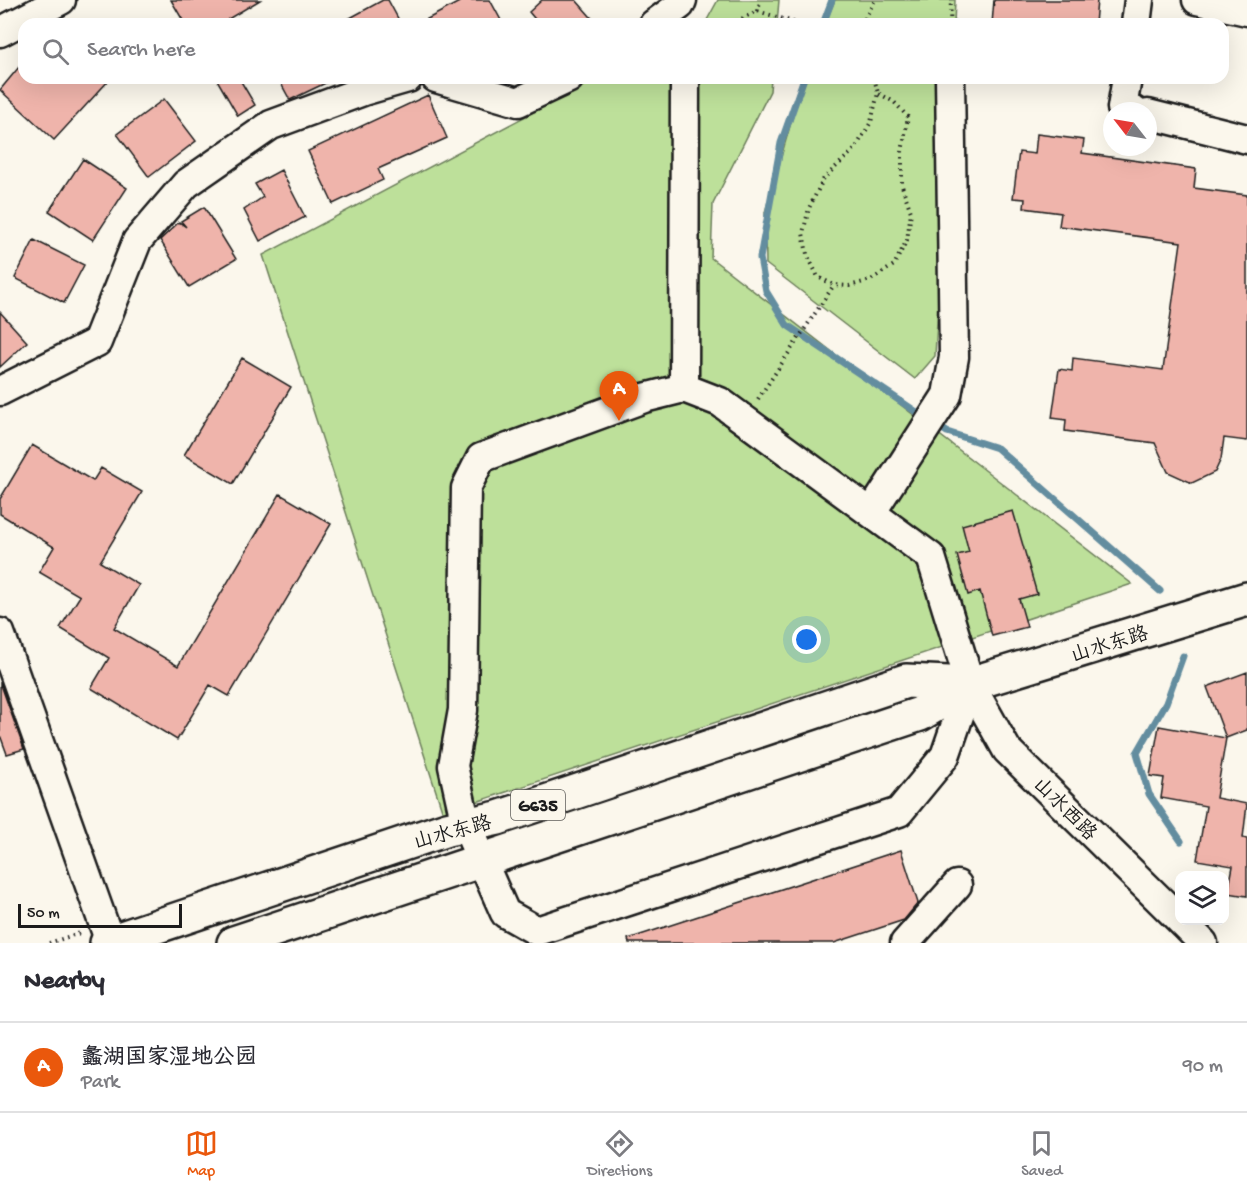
<!DOCTYPE html>
<meta charset="utf-8">
<style>
body{margin:0;font-family:"Gochi Hand","LXGW WenKai TC",sans-serif;background:#f2f2f3;color:#2b2b33}
.controls{position:absolute;right:18px;bottom:18px;display:grid;overflow:hidden;border-radius:12px;box-shadow:0 6px 24px #0002}
.controls button{width:54px;height:54px;display:grid;place-items:center;padding:0;border:0;border-bottom:2px solid #e1e1e2;background:#fff;color:#2b2b33;font:30px sans-serif}
.compass{position:absolute;left:1103px;top:102px;width:54px;height:54px;border-radius:50%;background:#fff;box-shadow:0 6px 24px #0002;rotate:301deg}
.scale{position:absolute;left:18px;bottom:15px;width:164px;box-sizing:border-box;padding-left:6px;border:3px solid #1c1c1c;border-top:0;font-size:16px;line-height:21px;white-space:nowrap;color:#1c1c1c;-webkit-text-stroke:4px #fbf7ec;paint-order:stroke}
.you{position:absolute;left:807px;top:640px;width:21px;height:21px;margin:-15px;border:4px solid #fff;border-radius:50%;background:#1a73e8;box-shadow:0 0 0 9px #1a73e833}
.badge{display:grid;place-items:center;width:39px;height:39px;border-radius:50%;background:#ea580c;color:#fff;font-size:20px;font-weight:700}
.pin{position:absolute;translate:-50% -50px;filter:drop-shadow(0 2px 3px #0008)}
.pin::after{content:'';position:absolute;top:32px;width:21px;height:18px;background:inherit;clip-path:polygon(0 0,100% 0,50% 100%)}
.list{margin:0;padding:0;list-style:none}
h2{display:flex;justify-content:space-between;align-items:center;height:78px;margin:0;padding:0 24px;font-size:26px}
h2 small{font-size:20px;font-weight:400;color:#7c7c81}
.list li{display:grid;grid-template-columns:39px 1fr auto;gap:18px;align-items:center;box-sizing:border-box;height:90px;padding:0 24px;border-top:2px solid #e1e1e2}
.list b{display:block;font-size:22px;white-space:nowrap}
.list p{margin:0;font-size:20px;white-space:nowrap;color:#7c7c81}
.list em{font-size:20px;font-style:normal;color:#7c7c81}
.icon{flex:none;width:33px;height:33px;fill:none;stroke:currentColor;stroke-width:2;stroke-linecap:round;stroke-linejoin:round}
.map{position:relative;flex:none;width:1247px;height:943px;overflow:hidden}
.search{position:absolute;background:#fff;box-shadow:0 6px 24px #0002;left:18px;right:18px;top:18px;height:66px;display:flex;align-items:center;gap:15px;box-sizing:border-box;padding:0 21px;border-radius:18px;color:#7c7c81;font-size:22px}
.sheet{height:168px;background:#fff}
nav{display:flex;justify-content:space-around;align-items:center;box-sizing:border-box;height:84px;border-top:2px solid #e1e1e2;background:#fff;font-size:16px;color:#7c7c81}
nav a{display:grid;justify-items:center;gap:3px}
nav .on{color:#ea580c}
.map>svg:first-child{display:block}
.green{fill:#bde09a;stroke:#6c7e5b;stroke-width:1.5}
.lines{fill:none;stroke-linecap:round;stroke-linejoin:round}
.stream{stroke:#648d9f;stroke-width:7}
.building{fill:#efb4ab;stroke:#1c1c1c;stroke-width:1.5}
.minor-casing{stroke:#1c1c1c;stroke-width:33}
.highway-casing{stroke:#1c1c1c;stroke-width:38}
.path{stroke:#1c1c1c;stroke-width:4;stroke-dasharray:1.5 4.5;stroke-linecap:butt}
.minor{stroke:#fbf7ec;stroke-width:28}
.highway{stroke:#fbf7ec;stroke-width:33}
.labels{text-anchor:middle;stroke-width:5;stroke-linejoin:round;paint-order:stroke}
.shield{fill:#fbf7ec;stroke:#5f5e5a;stroke-width:1.5}
.shield-label{font-size:18px;font-weight:bold;fill:#1c1c1c}
.street-label{font-size:20px;fill:#1c1c1c;stroke:#fbf7ec}
</style>
<div class="map">
<svg width="1247" height="943" viewBox="0 0 1247 943">
<rect width="100%" height="100%" fill="#fbf7ec"/>
<filter id="ink" filterUnits="userSpaceOnUse"><feTurbulence type="fractalNoise" baseFrequency=".0167" numOctaves="2"/><feDisplacementMap in="SourceGraphic" scale="12" xChannelSelector="R" yChannelSelector="G"/><feConvolveMatrix kernelMatrix="1 2 1 2 8 2 1 2 1" color-interpolation-filters="sRGB"/></filter>
<g filter="url(#ink)">
<path class="green" d="M 718,0 L 779,0 L 777,24 L 700,24 L 707,20 Z
M 835,0 L 955,0 L 954,24 L 825,24 Z
M 598,78 L 771,78 L 770,91 L 713,204 L 711,258 L 1132,584 L 443,813 L 263,255 Z
M 804,78 L 951,78 L 935,356 L 915,379 L 766,264 L 765,212 Z"/>
<g class="lines">
<path class="stream" d="M 823,24 L 832,0
M 804,78 L 781,143 L 760,258 L 766,291 L 787,325 L 924,417
M 936,425 L 947,432 L 997,448 L 1160,591
M 1181,841 L 1149,794 L 1137,753 L 1166,703 L 1183,656"/>
</g>
<path class="building" d="M 171,0 L 260,0 L 220,24 L 185,24 Z
M 383,0 L 388,0 L 401,24 L 339,24 Z
M 463,0 L 490,0 L 503,24 L 418,24 Z
M 542,0 L 576,0 L 597,24 L 539,24 L 529,12 Z
M 994,0 L 1097,0 L 1095,24 L 992,24 Z
M 24,61 L 24,78 L 111,78 L 54,140 L 0,90 Z
M 216,78 L 239,78 L 255,105 L 238,116 Z
M 278,78 L 336,78 L 290,100 Z
M 428,95 L 447,138 L 378,169 L 383,180 L 333,204 L 308,151 Z
M 164,99 L 196,141 L 149,177 L 117,134 Z
M 1037,134 L 1084,140 L 1082,153 L 1196,169 L 1194,188 L 1247,195 L 1247,441 L 1224,438 L 1221,459 L 1215,472 L 1192,483 L 1168,472 L 1155,443 L 1065,431 L 1066,420 L 1052,418 L 1059,369 L 1072,371 L 1073,358 L 1163,370 L 1181,242 L 1059,226 L 1061,213 L 1024,208 L 1025,199 L 1013,198 L 1019,152 L 1035,154 Z
M 83,159 L 127,188 L 93,240 L 49,211 Z
M 281,170 L 305,217 L 260,241 L 244,210 L 263,197 L 255,184 Z
M 204,207 L 236,259 L 189,287 L 160,240 L 179,222 L 186,227 L 181,221 Z
M 34,240 L 84,265 L 64,303 L 15,278 Z
M 0,312 L 27,342 L 0,367 Z
M 242,358 L 291,387 L 233,484 L 184,455 Z
M 32,445 L 93,481 L 101,468 L 142,492 L 100,562 L 139,585 L 114,628 L 178,666 L 280,494 L 331,524 L 229,696 L 210,685 L 177,740 L 91,688 L 109,658 L 60,628 L 80,596 L 39,572 L 54,547 L 0,514 L 0,499 Z
M 1013,511 L 1037,594 L 1019,599 L 1027,627 L 992,636 L 980,591 L 968,595 L 957,555 L 969,552 L 962,525 Z
M 1247,672 L 1247,730 L 1226,738 L 1207,687 Z
M 0,682 L 24,749 L 7,754 L 0,735 Z
M 1159,726 L 1226,738 L 1216,798 L 1247,804 L 1243,838 L 1247,839 L 1247,896 L 1228,893 L 1233,866 L 1197,860 L 1206,806 L 1161,798 L 1164,778 L 1150,776 Z
M 901,850 L 918,903 L 904,920 L 834,943 L 629,943 L 628,939 Z"/>
<g class="lines">
<defs>
<path id="minor" d="M 1197,0 L 1247,11
M 654,24 L 680,5 L 682,0
M 1136,24 L 1139,0
M 0,32 L 61,0
M 436,78 L 518,102 L 569,78
M 1127,78 L 1122,108 L 1134,111
M 1148,114 L 1247,139
M 684,388 L 685,78
M 0,391 L 97,342 L 137,241 L 186,184 L 271,125 L 363,91 L 408,78
M 871,513 L 947,395 L 954,357 L 950,78
M 0,633 L 110,942
M 970,684 L 945,756 L 899,812 L 537,931 L 505,913 L 466,825 L 453,766 L 463,710 L 466,488 L 481,458 L 644,398 L 684,388 L 720,402 L 931,557 L 970,684 L 1007,750 L 1180,920
M 1180,920 L 1203,943
M 905,943 L 957,885"/>
<path id="highway" d="M 107,943 L 447,829 L 498,818 L 906,681 L 970,684
M 234,943 L 920,714 L 970,684 L 1247,599"/>
</defs>
<use href="#minor" class="minor-casing"/>
<use href="#highway" class="highway-casing"/>
<path class="path" d="M 757,11 L 761,0
M 731,24 L 757,11 L 800,24
M 862,24 L 875,0
M 950,24 L 951,0
M 874,78 L 878,93 L 871,122 L 855,149 L 824,178 L 809,208 L 803,233 L 807,254 L 818,277 L 834,285 L 849,286 L 871,280 L 894,265 L 907,240 L 911,212 L 902,186 L 902,152 L 908,117 L 894,102 L 878,93
M 758,399 L 834,285
M 49,943 L 80,933"/>
<use href="#minor" class="minor"/>
<use href="#highway" class="highway"/>
</g>
</g>
<g class="labels">
<rect class="shield" x="511" y="790" width="54" height="30" rx="4.5"/>
<g class="shield-label">
<text x="538" y="811">G635</text>
</g>
<g class="street-label">
<text transform="translate(1109 643) rotate(-17)" y="7">山水东路</text>
<text transform="translate(1066 808) rotate(45)" y="7">山水西路</text>
<text transform="translate(452 831) rotate(-15)" y="7">山水东路</text>
</g>
</g>
</svg>
<div class="controls">
<button><svg class="icon" aria-label="layers" viewBox="0 0 24 24"><path d="M12 4l9 5-9 5-9-5zM3 14l9 5 9-5"/></svg></button>
</div>
<svg class="compass" viewBox="-18 -18 36 36"><path d="M0-13l5 13h-10z" fill="#e53935"/><path d="M0 13l5-13h-10z" fill="#7c7c81"/></svg>
<div class="scale">50 m</div>
<div class="you"></div>
<div class="pin badge" style="left:619px;top:421px">A</div>
<div class="search"><svg class="icon" aria-label="search" viewBox="0 0 24 24"><circle cx="10" cy="10" r="6"/><path d="M15 15l6 6"/></svg>Search here</div>
</div>
<section class="sheet">
<h2>Nearby<small></small></h2>
<ul class="list">
<li><span class="badge">A</span><div><b>蠡湖国家湿地公园</b><p>Park</p></div><em>90 m</em></li>
</ul>
</section>
<nav>
<a class="on"><svg class="icon" aria-label="map" viewBox="0 0 24 24"><path d="M3 6l6-2 6 2 6-2v14l-6 2-6-2-6 2zM9 4v14M15 6v14"/></svg>Map</a>
<a><svg class="icon" aria-label="directions" viewBox="0 0 24 24"><path d="M12 3l9 9-9 9-9-9zM9 14v-3h6M13 9l2 2-2 2"/></svg>Directions</a>
<a><svg class="icon" aria-label="saved" viewBox="0 0 24 24"><path d="M7 4h10v16l-5-4-5 4z"/></svg>Saved</a>
</nav>
